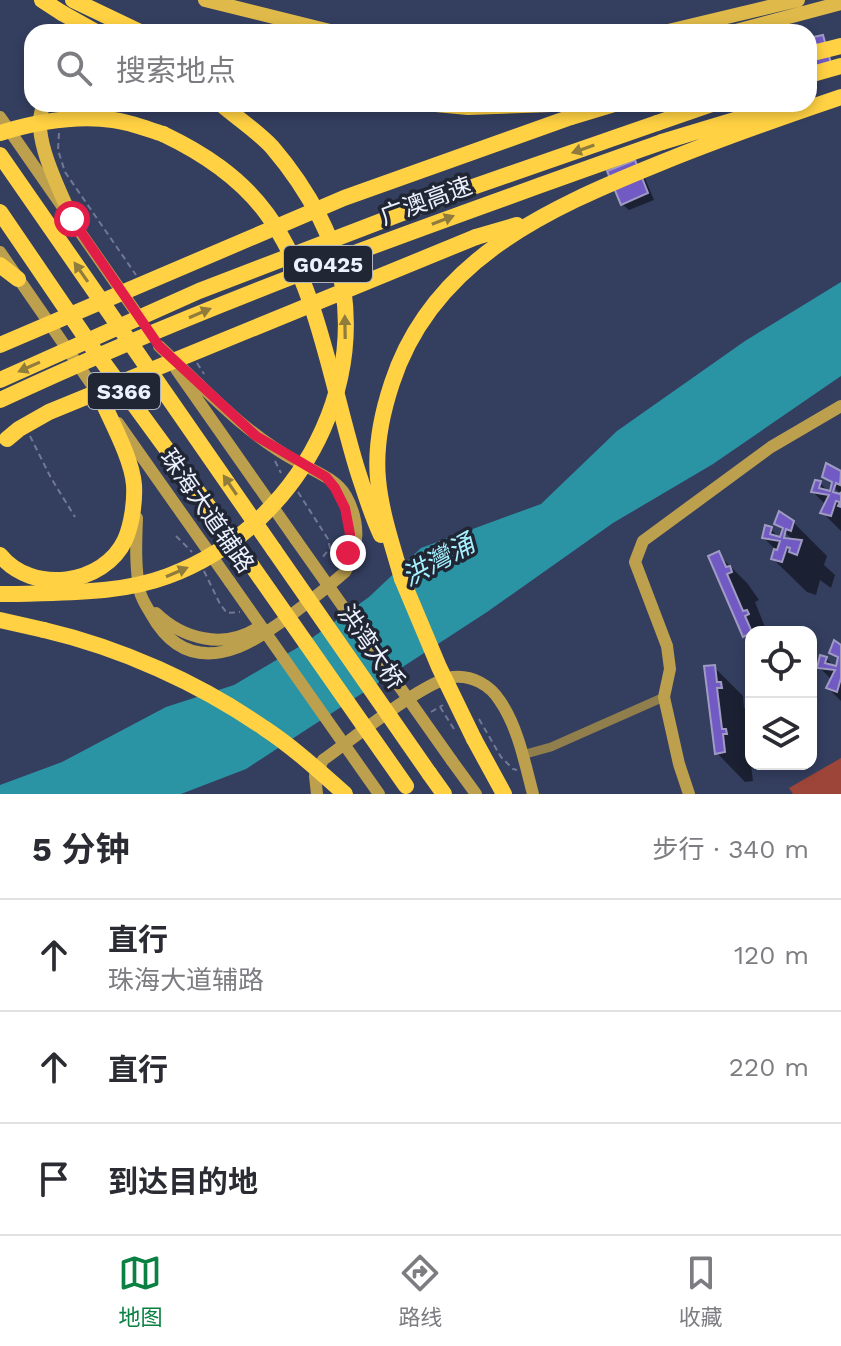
<!DOCTYPE html>
<html lang="zh">
<meta charset="utf-8">
<style>
body{margin:0;font-family:"Work Sans","Noto Sans SC",sans-serif;background:#f7f7f7;color:#2b2b33}
.controls{position:absolute;right:24px;bottom:24px;display:grid;overflow:hidden;border-radius:16px;box-shadow:0 4px 12px #0003}
.controls button{width:72px;height:72px;display:grid;place-items:center;padding:0;border:0;border-bottom:2px solid #e1e1e2;background:#fff;color:#2b2b33;font:40px sans-serif}
.stop{position:absolute;width:24px;height:24px;margin:-18px;border:6px solid #e11d48;border-radius:50%;background:#fff}
.stop.end{background:#e11d48;border-color:#fff;box-shadow:0 2px 8px #0008}
.list{margin:0;padding:0;list-style:none}
h2{display:flex;justify-content:space-between;align-items:center;height:104px;margin:0;padding:0 32px;font-size:34px}
h2 small{font-size:26px;font-weight:400;color:#7c7c81}
.list li{display:grid;grid-template-columns:52px 1fr auto;gap:24px;align-items:center;box-sizing:border-box;height:112px;padding:0 32px;border-top:2px solid #e1e1e2}
.list b{display:block;font-size:30px;white-space:nowrap}
.list p{margin:0;font-size:26px;white-space:nowrap;color:#7c7c81}
.list em{font-size:26px;font-style:normal;color:#7c7c81}
.icon{flex:none;width:44px;height:44px;fill:none;stroke:currentColor;stroke-width:2;stroke-linecap:round;stroke-linejoin:round}
.map{position:relative;flex:none;width:841px;height:794px;overflow:hidden}
.search{position:absolute;background:#fff;box-shadow:0 4px 12px #0003;left:24px;right:24px;top:24px;height:88px;display:flex;align-items:center;gap:20px;box-sizing:border-box;padding:0 28px;border-radius:24px;color:#7c7c81;font-size:30px}
.sheet{height:440px;background:#fff}
nav{display:flex;justify-content:space-around;align-items:center;box-sizing:border-box;height:112px;border-top:2px solid #e1e1e2;background:#fff;font-size:22px;color:#7c7c81}
nav a{display:grid;justify-items:center;gap:4px}
nav .on{color:#0b8043}
.map>svg:first-child{display:block}
.green{fill:#9d4538}
.water{fill:#2a94a5}
.shadow{fill:#0007}
.building{fill:#715ac4;stroke:#9f9bc3;stroke-width:2}
.lines{fill:none;stroke-linecap:round;stroke-linejoin:round}
.path{stroke:#707993;stroke-width:2;stroke-dasharray:6 4;stroke-linecap:butt}
.street{stroke:#907e4c;stroke-width:9}
.secondary{stroke:#bda04d;stroke-width:12}
.primary{stroke:#dfba4a;stroke-width:14}
.highway{stroke:#ffd143;stroke-width:16}
.secondary-bridge{stroke:#bda04d;stroke-width:12}
.highway-bridge{stroke:#ffd143;stroke-width:16}
.oneway{fill:#907c3c}
.route{stroke:#e11d48;stroke-width:10}
.labels{text-anchor:middle;stroke-width:7;stroke-linejoin:round;paint-order:stroke}
.shield{fill:#212635;stroke:#afb4c1;stroke-width:2}
.shield-label{font-size:22px;font-weight:bold;fill:#ecf1fd}
.street-label{font-size:24px;fill:#ecf1fd;stroke:#212635}
.water-label{font-size:26px;font-style:italic;fill:#a6f1ff;stroke:#212635}
</style>
<div class="map">
<svg width="841" height="794" viewBox="0 0 841 794">
<rect width="100%" height="100%" fill="#343e5f"/>
<path class="green" d="M 841,758 L 841,794 L 793,794 L 789,788 Z"/>
<path class="water" d="M 841,282 L 841,376 L 713,464 L 613,523 L 487,612 L 246,769 L 181,794 L 0,794 L 0,785 L 62,762 L 166,707 L 234,685 L 302,645 L 369,597 L 421,548 L 541,504 L 617,431 L 745,341 Z"/>
<path class="shadow" d="M 641,169 L 654,200 L 629,210 L 622,204 Z
M 827,466 L 841,474 L 841,494 L 824,477 Z
M 820,483 L 831,494 L 841,494 L 841,531 L 823,513 L 826,505 L 813,492 Z
M 793,522 L 827,556 L 824,565 L 835,575 L 831,588 L 820,580 L 816,595 L 807,592 L 773,559 L 777,551 L 764,538 L 771,529 L 782,541 L 794,541 L 776,524 Z
M 718,554 L 747,583 L 759,600 L 755,602 L 767,632 L 751,632 L 751,643 L 744,636 Z
M 826,658 L 835,668 L 841,669 L 841,701 L 828,688 L 831,679 L 819,667 Z
M 714,667 L 743,696 L 744,708 L 749,712 L 750,716 L 745,717 L 753,781 L 745,782 L 717,753 Z"/>
<path class="building" d="M 823,35 L 831,63 L 809,69 L 809,38 Z
M 635,160 L 648,193 L 621,205 L 607,171 Z
M 826,463 L 841,471 L 840,485 L 836,483 L 833,492 L 840,494 L 841,492 L 841,507 L 838,506 L 840,502 L 836,501 L 831,516 L 820,513 L 829,495 L 811,492 L 815,480 L 821,481 L 819,488 L 830,491 L 832,482 L 822,477 Z
M 779,511 L 794,521 L 791,531 L 786,529 L 784,538 L 802,540 L 797,555 L 789,552 L 790,548 L 787,547 L 782,562 L 771,559 L 774,549 L 777,550 L 780,541 L 762,538 L 765,525 L 772,527 L 770,534 L 780,537 L 783,528 L 774,524 Z
M 719,551 L 726,567 L 730,566 L 732,572 L 727,574 L 743,611 L 747,610 L 749,614 L 745,616 L 752,632 L 743,637 L 708,556 Z
M 834,640 L 841,645 L 841,678 L 837,692 L 826,688 L 835,670 L 817,668 L 820,655 L 827,657 L 825,663 L 836,666 L 838,657 L 829,653 Z
M 715,665 L 717,682 L 721,682 L 722,688 L 717,688 L 722,729 L 726,729 L 727,734 L 723,734 L 725,752 L 715,754 L 704,666 Z"/>
<g class="lines">
<path class="path" d="M 59,133 L 58,150 L 65,172 L 136,275
M 197,363 L 204,374
M 30,436 L 51,478 L 75,517
M 275,461 L 281,473
M 298,492 L 328,539 L 330,548 L 322,558
M 176,536 L 192,552
M 204,571 L 220,604 L 227,613 L 240,612
M 440,707 L 454,729
M 431,712 L 443,705
M 479,719 L 501,757 L 513,769 L 517,770"/>
<path class="street" d="M 522,755 L 551,747 L 664,697"/>
<path class="secondary" d="M 0,117 L 142,321
M 0,252 L 101,398
M 176,369 L 296,540
M 118,423 L 230,582
M 137,518 C 136,543 135,568 140,592 C 142,600 147,607 151,614 C 171,650 200,662 239,647 C 267,636 322,592 345,572 C 360,549 360,521 346,496 C 337,479 312,470 296,461 C 244,433 202,386 159,346
M 156,613 C 183,639 223,649 256,629
M 452,761 L 476,794
M 317,794 L 315,776 L 323,760 C 350,741 424,681 453,677 C 472,675 490,685 500,701 C 518,727 525,764 533,794
M 689,794 L 679,764 L 664,697 L 670,669 L 667,646 L 635,562 L 643,541 L 771,447 L 841,406"/>
<path class="primary" d="M 205,0 L 334,32
M 664,32 L 798,0
M 732,32 L 841,3
M 45,104 C 27,129 61,193 72,219"/>
<path class="highway" d="M 42,0 L 62,13
M 809,54 L 841,46
M 809,75 L 841,66
M 436,104 L 468,107 L 551,104
M 571,117 L 614,104
M 657,123 L 712,104
M 163,134 C 203,153 240,177 267,214 C 318,285 332,389 358,472 C 365,493 371,514 381,535
M 662,142 L 787,104
M 0,155 L 274,550
M 0,212 L 92,347 L 252,566
M 476,237 L 517,225
M 0,265 L 18,279
M 0,555 C 32,595 104,585 125,540 C 132,524 135,501 134,485 C 132,459 112,423 101,398
M 402,579 C 393,547 381,513 378,479 C 375,447 382,413 392,383 C 432,260 547,209 658,164 C 719,139 779,118 841,97
M 0,594 L 17,594
M 0,620 L 44,630
M 474,739 L 504,794
M 429,773 L 444,794"/>
<path class="secondary-bridge" d="M 296,540 L 452,761
M 230,582 L 379,794"/>
<path class="highway-bridge" d="M 73,0 L 140,32
M 62,13 L 96,32
M 0,133 C 36,122 76,115 113,120 C 130,122 147,129 163,134
M 0,345 L 344,198 L 571,117
M 0,380 L 199,291 L 444,197 L 657,123
M 0,400 C 214,300 439,221 662,142
M 7,439 L 19,429 L 49,412 L 476,237
M 274,550 L 429,773
M 252,566 L 406,786
M 402,579 L 439,667 L 474,739
M 17,594 C 67,592 120,594 168,576 C 308,524 391,355 320,218 C 307,193 290,168 272,147 C 257,131 237,118 221,104
M 44,630 C 121,648 199,683 264,728 C 293,747 319,771 345,794"/>
</g>
<defs><path id="oneway-solid" d="M-6-.8H1V-3.2L6.5 0L1 3.2V.8H-6Z" transform="scale(2)"/></defs>
<g class="oneway">
<use href="#oneway-solid" transform="translate(583 149) rotate(161)"/>
<use href="#oneway-solid" transform="translate(443 220) rotate(-21)"/>
<use href="#oneway-solid" transform="translate(81 272) rotate(-125)"/>
<use href="#oneway-solid" transform="translate(200 313) rotate(-23)"/>
<use href="#oneway-solid" transform="translate(345 327) rotate(-91)"/>
<use href="#oneway-solid" transform="translate(29 367) rotate(156)"/>
<use href="#oneway-solid" transform="translate(230 485) rotate(-124)"/>
<use href="#oneway-solid" transform="translate(177 572) rotate(-23)"/>
</g>
<g class="lines">
<path class="route" d="M 72,219 L 159,346 L 256,436 L 326,477 L 335,488 L 345,508 L 350,534 L 348,553"/>
</g>
<g class="labels">
<g class="shield">
<rect x="284" y="246" width="88" height="36" rx="6"/>
<rect x="88" y="373" width="72" height="36" rx="6"/>
</g>
<g class="shield-label">
<text x="328" y="272">G0425</text>
<text x="124" y="399">S366</text>
</g>
<g class="street-label">
<text transform="translate(426 201) rotate(-20)" y="8">广澳高速</text>
<text transform="translate(207 511) rotate(55)" y="8">珠海大道辅路</text>
<text transform="translate(371 647) rotate(55)" y="8">洪湾大桥</text>
</g>
<g class="water-label">
<text transform="translate(438 560) rotate(-29)" y="9">洪灣涌</text>
</g>
</g>
</svg>
<div class="controls">
<button><svg class="icon" aria-label="locate" viewBox="0 0 24 24"><circle cx="12" cy="12" r="6"/><path d="M12 2v4M12 18v4M2 12h4M18 12h4"/></svg></button>
<button><svg class="icon" aria-label="layers" viewBox="0 0 24 24"><path d="M12 4l9 5-9 5-9-5zM3 14l9 5 9-5"/></svg></button>
</div>
<div class="stop" style="left:72px;top:219px"></div>
<div class="stop end" style="left:348px;top:553px"></div>
<div class="search"><svg class="icon" aria-label="search" viewBox="0 0 24 24"><circle cx="10" cy="10" r="6"/><path d="M15 15l6 6"/></svg>搜索地点</div>
</div>
<section class="sheet">
<h2>5 分钟<small>步行 · 340 m</small></h2>
<ul class="list">
<li><svg class="icon" aria-label="ahead" viewBox="0 0 24 24"><path d="M12 20V5M6 11l6-6 6 6"/></svg><div><b>直行</b><p>珠海大道辅路</p></div><em>120 m</em></li>
<li><svg class="icon" aria-label="ahead" viewBox="0 0 24 24"><path d="M12 20V5M6 11l6-6 6 6"/></svg><div><b>直行</b></div><em>220 m</em></li>
<li><svg class="icon" aria-label="arrive" viewBox="0 0 24 24"><path d="M6 21V4h12l-3 4 3 4H6"/></svg><div><b>到达目的地</b></div></li>
</ul>
</section>
<nav>
<a class="on"><svg class="icon" aria-label="map" viewBox="0 0 24 24"><path d="M3 6l6-2 6 2 6-2v14l-6 2-6-2-6 2zM9 4v14M15 6v14"/></svg>地图</a>
<a><svg class="icon" aria-label="directions" viewBox="0 0 24 24"><path d="M12 3l9 9-9 9-9-9zM9 14v-3h6M13 9l2 2-2 2"/></svg>路线</a>
<a><svg class="icon" aria-label="saved" viewBox="0 0 24 24"><path d="M7 4h10v16l-5-4-5 4z"/></svg>收藏</a>
</nav>
